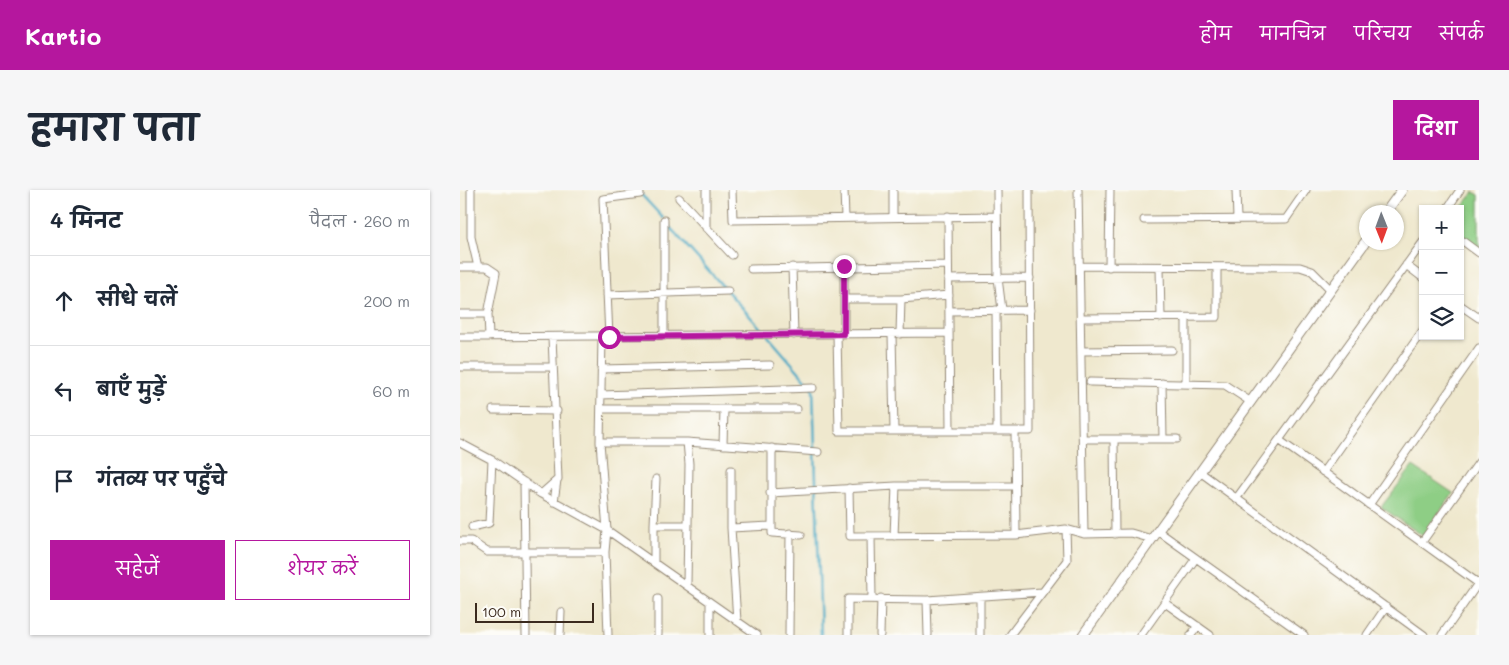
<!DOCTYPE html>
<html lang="hi">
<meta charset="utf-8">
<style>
body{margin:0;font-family:Mali,"Playpen Sans Deva",sans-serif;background:#f6f6f7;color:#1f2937}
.controls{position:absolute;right:15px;top:15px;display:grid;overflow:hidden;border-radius:0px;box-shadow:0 1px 4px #0004}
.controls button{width:45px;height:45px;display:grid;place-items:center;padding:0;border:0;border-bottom:1px solid #e0e1e3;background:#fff;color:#1f2937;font:25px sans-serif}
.compass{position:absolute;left:899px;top:15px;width:45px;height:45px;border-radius:50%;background:#fff;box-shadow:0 1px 4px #0004;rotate:179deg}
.scale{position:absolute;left:15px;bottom:12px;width:119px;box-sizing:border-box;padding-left:5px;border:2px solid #3b2a1e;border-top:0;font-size:14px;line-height:18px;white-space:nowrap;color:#3b2a1e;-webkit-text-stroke:4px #fdfcf7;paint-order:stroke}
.stop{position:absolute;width:15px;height:15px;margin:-11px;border:4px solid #b5179e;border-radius:50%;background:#fff}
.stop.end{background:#b5179e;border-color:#fff;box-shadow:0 1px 5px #0008}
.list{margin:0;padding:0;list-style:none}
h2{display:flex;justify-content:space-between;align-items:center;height:65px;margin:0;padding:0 20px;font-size:21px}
h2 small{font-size:16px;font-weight:400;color:#747a83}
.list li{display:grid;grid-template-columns:32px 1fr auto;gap:15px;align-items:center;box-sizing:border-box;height:90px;padding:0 20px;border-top:1px solid #e0e1e3}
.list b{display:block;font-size:19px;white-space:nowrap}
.list em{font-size:16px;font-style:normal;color:#747a83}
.actions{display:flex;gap:10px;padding:15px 20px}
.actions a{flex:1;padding:11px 0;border:1px solid #b5179e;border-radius:0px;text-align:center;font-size:18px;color:#b5179e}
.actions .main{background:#b5179e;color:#fff}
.icon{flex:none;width:28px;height:28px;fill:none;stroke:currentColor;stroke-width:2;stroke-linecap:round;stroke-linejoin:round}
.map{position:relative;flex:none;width:1019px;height:445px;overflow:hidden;border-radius:0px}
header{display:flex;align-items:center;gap:30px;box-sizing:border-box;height:70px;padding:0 25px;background:#b5179e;color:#fff}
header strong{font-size:24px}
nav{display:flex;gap:28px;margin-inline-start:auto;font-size:18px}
.intro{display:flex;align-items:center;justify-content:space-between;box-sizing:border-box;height:120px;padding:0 30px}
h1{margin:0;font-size:35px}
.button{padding:12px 22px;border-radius:0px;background:#b5179e;color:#fff;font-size:18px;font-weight:700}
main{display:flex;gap:30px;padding:0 30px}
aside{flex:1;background:#fff;border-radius:0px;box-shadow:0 1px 4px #0004}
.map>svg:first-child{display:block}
.green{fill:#8ece85;stroke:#647c52}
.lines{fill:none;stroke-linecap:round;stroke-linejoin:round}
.stream{stroke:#46a9c5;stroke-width:2.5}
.minor-casing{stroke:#958976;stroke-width:9}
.tertiary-casing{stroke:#958976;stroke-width:11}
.minor{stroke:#fff;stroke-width:7}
.tertiary{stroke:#fff;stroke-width:9}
.route{stroke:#b5179e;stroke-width:6}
</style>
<header>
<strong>Kartio</strong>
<nav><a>होम</a><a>मानचित्र</a><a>परिचय</a><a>संपर्क</a></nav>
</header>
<div class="intro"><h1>हमारा पता</h1><a class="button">दिशा</a></div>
<main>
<aside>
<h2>4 मिनट<small>पैदल · 260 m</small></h2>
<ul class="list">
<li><svg class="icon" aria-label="ahead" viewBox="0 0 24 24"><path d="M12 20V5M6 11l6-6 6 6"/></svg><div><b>सीधे चलें</b></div><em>200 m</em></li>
<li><svg class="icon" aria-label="left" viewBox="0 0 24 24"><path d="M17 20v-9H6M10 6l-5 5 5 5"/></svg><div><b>बाएँ मुड़ें</b></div><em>60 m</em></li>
<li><svg class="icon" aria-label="arrive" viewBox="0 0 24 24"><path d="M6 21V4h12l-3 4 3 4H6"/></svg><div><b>गंतव्य पर पहुँचे</b></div></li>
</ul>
<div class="actions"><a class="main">सहेजें</a><a>शेयर करें</a></div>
</aside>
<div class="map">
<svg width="1019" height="445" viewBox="0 0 1019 445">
<rect width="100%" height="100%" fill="#fdfcf7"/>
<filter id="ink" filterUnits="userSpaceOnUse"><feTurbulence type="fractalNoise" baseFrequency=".02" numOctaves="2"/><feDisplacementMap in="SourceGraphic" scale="10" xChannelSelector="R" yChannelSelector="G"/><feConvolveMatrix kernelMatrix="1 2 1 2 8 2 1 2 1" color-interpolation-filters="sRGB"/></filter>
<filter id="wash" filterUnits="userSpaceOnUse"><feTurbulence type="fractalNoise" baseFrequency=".0096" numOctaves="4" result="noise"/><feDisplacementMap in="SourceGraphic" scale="20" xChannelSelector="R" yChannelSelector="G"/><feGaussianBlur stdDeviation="1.12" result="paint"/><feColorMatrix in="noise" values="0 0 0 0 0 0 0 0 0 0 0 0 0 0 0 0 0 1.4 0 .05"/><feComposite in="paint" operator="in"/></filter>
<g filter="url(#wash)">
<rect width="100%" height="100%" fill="#efe8ce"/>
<path class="green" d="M 1014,2 L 1019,5 L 1019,60 L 1000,47 L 1000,20 Z
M 953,276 L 993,303 L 963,346 L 921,317 Z"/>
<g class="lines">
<path class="stream" d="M 177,0 L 203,28
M 206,33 L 304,142
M 308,146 L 353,198 L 361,445"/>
</g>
</g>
<g filter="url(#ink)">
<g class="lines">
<defs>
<path id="minor" d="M 11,0 L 11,47 L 18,77
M 246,0 L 246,38
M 272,0 L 273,30 L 537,26
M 384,0 L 385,28
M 433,0 L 433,27
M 537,0 L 538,88 L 542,120
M 618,0 L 624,344
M 776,0 L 777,29
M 219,8 L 272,65
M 987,19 L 1000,0
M 488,26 L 490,241
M 684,30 L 826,29 L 846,0
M 1000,49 L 1019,63
M 946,75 L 963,88
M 620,76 L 840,77 L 852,81 L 871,100
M 0,77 L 27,77 L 36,83 L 28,124
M 332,77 L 334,145
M 649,77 L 650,0
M 700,77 L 701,128
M 291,79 L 488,75
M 488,89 L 570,88
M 147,105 L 268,101
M 385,109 L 441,109 L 489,105
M 1000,115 L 1019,128
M 536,120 L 537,241
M 489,121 L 570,120
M 0,124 L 28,124 L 29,147
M 621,128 L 757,127 L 757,77
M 726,128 L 726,194
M 377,144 L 379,241 L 570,241 L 569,0
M 384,144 L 384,76
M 432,144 L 434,241
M 440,144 L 441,109
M 204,146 L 204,30
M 0,147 L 489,143
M 142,147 L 140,252 L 147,340 L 145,362 L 148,445
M 149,147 L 143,9 L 180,4
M 621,161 L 712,160
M 0,177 L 92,177
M 141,179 L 310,175
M 630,192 L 765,195 L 791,212
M 702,193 L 703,249
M 141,205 L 353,198
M 141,219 L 337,219
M 33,220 L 97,221
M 555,241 L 556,345
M 623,249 L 717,249
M 654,249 L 655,344
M 819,250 L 1018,393
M 140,252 L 227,252 L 358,262
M 0,253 L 32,270 L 81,304 L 147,340 L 297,445
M 263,255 L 264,219
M 312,258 L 312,343 L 341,345
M 271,280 L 271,338 L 277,431
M 740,282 L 964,445
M 863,282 L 963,140
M 196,289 L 194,335 L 228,335
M 64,292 L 66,445
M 389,298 L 390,346 L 556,345 L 606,339 L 624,344 L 671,343 L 692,349
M 310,303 L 436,296
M 81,304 L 98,289 L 92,147
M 776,309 L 963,52
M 94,312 L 97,290
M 909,315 L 1019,158
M 194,335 L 194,372
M 12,337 L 29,333 L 32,270
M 271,338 L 312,336
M 698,341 L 844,445
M 411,346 L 412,408
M 434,346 L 436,296 L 555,296
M 0,351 L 11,351 L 27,362 L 145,362
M 962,352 L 1019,272
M 227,394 L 229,274 L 227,252
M 520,408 L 520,445
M 198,409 L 198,445
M 467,410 L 468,445
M 250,413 L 250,445
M 705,413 L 750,445
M 100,445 L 101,422
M 329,445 L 330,343
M 388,445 L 388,409 L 467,410 L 582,402
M 420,445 L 421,408
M 550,445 L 607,370 L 606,339
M 681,445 L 736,368
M 731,445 L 738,436
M 907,445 L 926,417
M 982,445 L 1019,392"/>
<path id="tertiary" d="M 926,22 L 942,0
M 623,445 L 906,51"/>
</defs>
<use href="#minor" class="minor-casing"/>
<use href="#tertiary" class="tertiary-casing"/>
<use href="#minor" class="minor"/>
<use href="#tertiary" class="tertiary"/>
</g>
</g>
<g class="lines" filter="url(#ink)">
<path class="route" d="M 149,147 L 384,144 L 384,76"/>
</g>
</svg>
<div class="controls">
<button>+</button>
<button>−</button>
<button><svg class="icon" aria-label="layers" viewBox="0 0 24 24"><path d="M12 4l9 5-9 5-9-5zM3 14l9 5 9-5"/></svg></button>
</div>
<svg class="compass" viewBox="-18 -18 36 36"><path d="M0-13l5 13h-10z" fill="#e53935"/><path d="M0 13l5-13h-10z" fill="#747a83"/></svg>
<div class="scale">100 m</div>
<div class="stop" style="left:149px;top:147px"></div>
<div class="stop end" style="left:384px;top:76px"></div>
</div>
</main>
